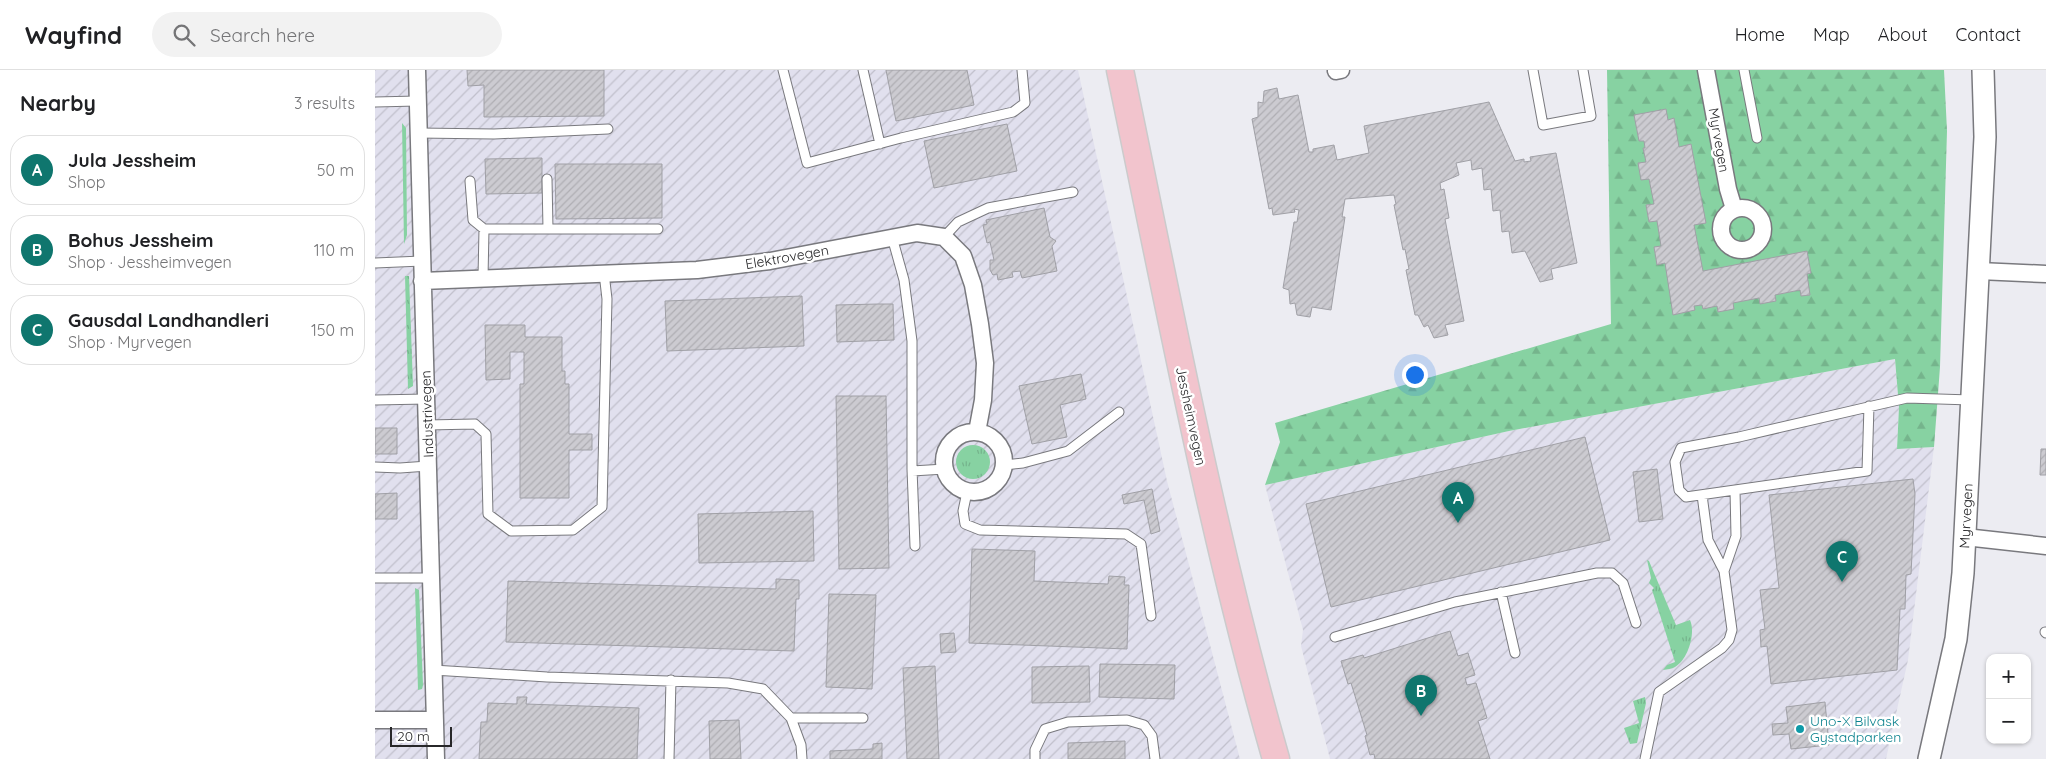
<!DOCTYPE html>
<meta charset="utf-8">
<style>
body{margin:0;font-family:Quicksand,sans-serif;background:#f2f2f2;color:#202124}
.controls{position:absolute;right:15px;bottom:15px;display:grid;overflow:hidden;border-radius:10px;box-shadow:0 1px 4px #0004}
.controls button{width:45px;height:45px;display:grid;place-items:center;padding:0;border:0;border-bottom:1px solid #e0e0e0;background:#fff;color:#202124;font:25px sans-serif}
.scale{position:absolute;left:15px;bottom:12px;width:62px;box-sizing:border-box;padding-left:5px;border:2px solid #272729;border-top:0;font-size:14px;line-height:18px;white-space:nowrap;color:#272729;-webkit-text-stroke:4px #fff;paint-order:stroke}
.you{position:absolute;left:1039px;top:304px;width:18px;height:18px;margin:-12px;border:4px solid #fff;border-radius:50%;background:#1a73e8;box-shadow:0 0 0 8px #1a73e833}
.badge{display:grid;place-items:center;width:32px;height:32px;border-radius:50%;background:#0f766e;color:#fff;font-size:16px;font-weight:700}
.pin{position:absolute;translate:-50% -41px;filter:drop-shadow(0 1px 2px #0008)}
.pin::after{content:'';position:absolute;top:26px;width:18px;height:15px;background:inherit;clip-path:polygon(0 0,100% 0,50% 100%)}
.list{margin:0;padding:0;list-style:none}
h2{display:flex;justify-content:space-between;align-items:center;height:65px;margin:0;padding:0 20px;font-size:21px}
h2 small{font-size:16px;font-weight:400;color:#757577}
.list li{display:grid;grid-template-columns:32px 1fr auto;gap:15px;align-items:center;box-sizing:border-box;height:70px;margin:0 10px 10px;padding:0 10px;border:1px solid #e0e0e0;border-radius:20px}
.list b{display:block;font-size:19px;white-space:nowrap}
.list p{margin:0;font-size:16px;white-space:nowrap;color:#757577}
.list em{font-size:16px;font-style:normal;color:#757577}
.icon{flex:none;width:28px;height:28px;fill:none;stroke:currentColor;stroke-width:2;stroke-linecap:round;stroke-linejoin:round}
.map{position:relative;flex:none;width:1671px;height:689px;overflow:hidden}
header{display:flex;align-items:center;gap:30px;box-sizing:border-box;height:70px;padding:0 25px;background:#fff;border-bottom:1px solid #e0e0e0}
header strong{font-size:24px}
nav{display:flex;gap:28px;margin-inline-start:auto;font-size:18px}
.search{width:350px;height:45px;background:#f2f2f2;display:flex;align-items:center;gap:12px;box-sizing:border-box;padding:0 18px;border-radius:28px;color:#757577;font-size:19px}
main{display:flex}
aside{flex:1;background:#fff}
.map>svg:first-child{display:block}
.industrial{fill:url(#industrial-furrows)}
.grass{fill:url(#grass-tufts)}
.forest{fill:url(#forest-firs)}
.building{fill:url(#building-hatch);stroke:#a0a0a6}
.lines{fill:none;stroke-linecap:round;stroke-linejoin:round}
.service-casing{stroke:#79797e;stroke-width:11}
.minor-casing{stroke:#79797e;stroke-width:19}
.tertiary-casing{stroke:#79797e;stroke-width:24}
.primary-casing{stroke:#cbcbcc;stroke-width:29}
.service{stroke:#fff;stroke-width:9}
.minor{stroke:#fff;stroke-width:16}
.tertiary{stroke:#fff;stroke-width:21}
.primary{stroke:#f2c4cd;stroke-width:26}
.culture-dot{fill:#0f9aa8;stroke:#fff;stroke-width:2}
.labels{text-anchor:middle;stroke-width:5;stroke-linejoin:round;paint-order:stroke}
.street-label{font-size:14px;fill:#272729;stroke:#fff}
.culture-label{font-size:14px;fill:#0d838f;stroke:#fff;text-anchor:start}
</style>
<header>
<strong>Wayfind</strong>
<div class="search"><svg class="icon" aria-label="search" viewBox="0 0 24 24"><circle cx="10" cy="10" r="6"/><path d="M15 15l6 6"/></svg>Search here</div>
<nav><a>Home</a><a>Map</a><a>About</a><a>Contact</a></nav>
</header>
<main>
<aside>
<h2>Nearby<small>3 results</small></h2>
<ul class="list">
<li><span class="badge">A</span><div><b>Jula Jessheim</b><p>Shop</p></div><em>50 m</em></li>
<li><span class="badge">B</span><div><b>Bohus Jessheim</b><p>Shop · Jessheimvegen</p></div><em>110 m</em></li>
<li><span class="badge">C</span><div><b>Gausdal Landhandleri</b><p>Shop · Myrvegen</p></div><em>150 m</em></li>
</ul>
</aside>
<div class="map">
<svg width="1671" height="689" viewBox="0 0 1671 689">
<defs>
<pattern id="industrial-furrows" width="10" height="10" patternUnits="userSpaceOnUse" patternTransform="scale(1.25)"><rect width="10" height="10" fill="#e1e0ee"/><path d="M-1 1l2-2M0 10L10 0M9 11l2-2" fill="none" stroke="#c1c0cc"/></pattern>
<pattern id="grass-tufts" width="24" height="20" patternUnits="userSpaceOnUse" patternTransform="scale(1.25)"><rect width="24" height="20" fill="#87d2a2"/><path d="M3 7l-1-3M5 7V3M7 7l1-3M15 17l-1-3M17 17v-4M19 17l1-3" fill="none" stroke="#75b48c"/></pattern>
<pattern id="forest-firs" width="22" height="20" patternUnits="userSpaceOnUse" patternTransform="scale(1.25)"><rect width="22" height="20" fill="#87d2a2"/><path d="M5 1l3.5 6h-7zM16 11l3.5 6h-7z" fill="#75b48c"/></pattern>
<pattern id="building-hatch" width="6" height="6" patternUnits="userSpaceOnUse" patternTransform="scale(1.25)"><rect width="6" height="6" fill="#cccbd1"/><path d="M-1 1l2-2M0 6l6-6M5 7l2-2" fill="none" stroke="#afaeb3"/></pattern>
</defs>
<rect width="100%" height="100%" fill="#ececf2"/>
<path class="industrial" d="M 0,0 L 703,0 L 792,411 L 865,689 L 0,689 Z
M 1520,289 L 1524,337 L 1522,379 L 1559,377 L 1533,590 L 1511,689 L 955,689 L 926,576 L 928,560 L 890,415 L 1134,361 Z"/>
<path class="grass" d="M 27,53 L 31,58 L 32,165 L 29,174 Z
M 30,206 L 34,206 L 38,316 L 33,319 Z
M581 392a17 17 0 1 1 34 0a17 17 0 1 1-34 0Z
M 1272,490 L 1274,491 L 1301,555 L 1315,550 C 1321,563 1313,590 1300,597 C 1297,599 1292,599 1288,600 L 1292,595 L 1300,592 L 1277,520 L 1279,518 L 1274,513 L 1276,508 Z
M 40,518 L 44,520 L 48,615 L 47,619 L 43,620 Z
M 1270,627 L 1271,633 L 1262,673 L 1255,674 L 1249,658 L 1264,653 L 1258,631 Z"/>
<path class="forest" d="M 1232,0 L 1569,0 L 1572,61 L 1565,297 L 1559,377 L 1522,379 L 1524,337 L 1520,289 L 1134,361 L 890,415 L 905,372 L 900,353 L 1236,254 Z"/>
<path class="building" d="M 92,0 L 229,0 L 229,46 L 109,47 L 109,15 L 93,16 Z
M 511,0 L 592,0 L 599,35 L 521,51 Z
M 902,18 L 904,29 L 923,25 L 934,82 L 938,82 L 938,79 L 959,75 L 962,90 L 994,83 L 989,56 L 1114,32 L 1140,91 L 1149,89 L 1149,92 L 1156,91 L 1155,87 L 1181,83 L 1202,193 L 1176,199 L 1178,209 L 1165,212 L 1150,181 L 1137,183 L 1134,161 L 1127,162 L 1125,140 L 1118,141 L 1116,119 L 1109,120 L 1107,98 L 1097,100 L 1096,90 L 1081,93 L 1084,105 L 1065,113 L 1066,120 L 1069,119 L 1074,148 L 1070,149 L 1089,251 L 1070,255 L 1073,265 L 1059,268 L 1053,255 L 1049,257 L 1043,245 L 1040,245 L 1031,200 L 1034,199 L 1030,179 L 1028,180 L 1019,135 L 1021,134 L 1019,125 L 970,129 L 967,147 L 970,147 L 956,240 L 937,237 L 935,247 L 922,245 L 920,233 L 915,234 L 914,220 L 908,218 L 919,152 L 922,152 L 924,140 L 919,139 L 920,142 L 898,145 L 897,138 L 894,139 L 877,49 L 883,47 L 883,32 L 888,33 L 889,21 Z
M 1291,39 L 1293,50 L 1299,48 L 1304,77 L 1316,74 L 1331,153 L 1319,155 L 1328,201 L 1432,181 L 1436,203 L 1432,204 L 1435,225 L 1426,226 L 1425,220 L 1400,225 L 1401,231 L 1385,234 L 1384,228 L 1358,233 L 1359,239 L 1343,242 L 1342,236 L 1328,239 L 1327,235 L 1319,236 L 1320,240 L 1298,245 L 1290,193 L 1282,195 L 1279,177 L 1286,176 L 1282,151 L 1274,152 L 1271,135 L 1279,134 L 1274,109 L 1266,110 L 1263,93 L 1271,92 L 1268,78 L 1270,78 L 1269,71 L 1264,71 L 1259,45 Z
M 632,54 L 642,101 L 559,118 L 549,71 Z
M 167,88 L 167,123 L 111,124 L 110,89 Z
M 180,94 L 287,94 L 287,148 L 181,149 Z
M 669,138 L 675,167 L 681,171 L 677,176 L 682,201 L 647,208 L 645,201 L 637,202 L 638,207 L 623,210 L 622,204 L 618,205 L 615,200 L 615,190 L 619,190 L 615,172 L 612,173 L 608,155 L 612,154 L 611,150 Z
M 427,226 L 429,276 L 292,281 L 290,231 Z
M 503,234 L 518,234 L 519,270 L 462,272 L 461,235 Z
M 110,255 L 150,255 L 150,267 L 187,267 L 187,301 L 190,301 L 190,314 L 194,314 L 194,364 L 217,364 L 217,380 L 194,380 L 194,428 L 145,428 L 145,314 L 149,314 L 149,282 L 135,282 L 135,309 L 111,310 Z
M 706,304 L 711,329 L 685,335 L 692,367 L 657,374 L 644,316 Z
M 461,326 L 511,326 L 514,498 L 464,499 Z
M 0,358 L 22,358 L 22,384 L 0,384 Z
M 1210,367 L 1235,470 L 956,537 L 931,434 Z
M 1666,379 L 1671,379 L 1671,405 L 1665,405 Z
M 1282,399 L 1288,449 L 1264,452 L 1258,402 Z
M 1538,409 L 1540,424 L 1536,504 L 1531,505 L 1530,539 L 1525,539 L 1522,600 L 1396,614 L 1392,576 L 1386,577 L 1385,560 L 1390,559 L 1385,520 L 1404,518 L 1394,425 Z
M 777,419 L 785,461 L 776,464 L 769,430 L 749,434 L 747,425 Z
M 22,423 L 22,449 L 0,449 L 0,424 Z
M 438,441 L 439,491 L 324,493 L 323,444 Z
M 597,479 L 660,481 L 659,511 L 733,514 L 734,506 L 750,507 L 749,515 L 754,515 L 752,579 L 594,573 Z
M 401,509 L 424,510 L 424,529 L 421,529 L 419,581 L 131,572 L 133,511 L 401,519 Z
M 454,524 L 501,525 L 497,619 L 451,617 Z
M 1075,561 L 1083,586 L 1093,583 L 1100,605 L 1090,608 L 1092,615 L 1101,613 L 1112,648 L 1103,651 L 1115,689 L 1000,689 L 999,684 L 995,685 L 990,666 L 992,665 L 976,613 L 973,614 L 966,591 L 988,585 L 989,588 Z
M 579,563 L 581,582 L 566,583 L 565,564 Z
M 725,594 L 800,595 L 799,629 L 724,627 Z
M 560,596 L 564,689 L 532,689 L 528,598 Z
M 714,596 L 715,632 L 657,633 L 657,597 Z
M 142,627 L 152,627 L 151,634 L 264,638 L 262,689 L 104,689 L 106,652 L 112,652 L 113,633 L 142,634 Z
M 1450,632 L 1454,675 L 1416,679 L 1414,664 L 1398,665 L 1397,654 L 1413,653 L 1411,637 Z
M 364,650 L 366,689 L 335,689 L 334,651 Z
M 750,671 L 750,689 L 693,689 L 693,673 Z
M 507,673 L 507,689 L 455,689 L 455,681 L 498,679 L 498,674 Z"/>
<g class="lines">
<defs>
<path id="service" d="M 408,0 L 432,93 L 526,68 L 638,42 L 650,33 L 647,0
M 488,0 L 505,74
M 1158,0 L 1168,55 L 1216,46 L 1208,0
M 1369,0 L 1382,68
M 0,32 L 42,31
M 43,63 L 119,64 L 233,59
M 172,109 L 173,159
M 95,111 L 98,150 L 109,159 L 283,159
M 517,167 L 529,210 L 537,271 L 537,399 L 540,476
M 569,167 L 583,152 L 613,138 L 698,122
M 0,193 L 47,191
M 108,208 L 109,159
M 0,330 L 51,329
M 1494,336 L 1492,401 L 1311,427 L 1304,420 L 1300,392 L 1306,378 L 1364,367 L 1532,328 L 1596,330
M 52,355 L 100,354 L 111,364 L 113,444 L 136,461 L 198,460 L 227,437 L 232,229 L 229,203
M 630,395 L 648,393 L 693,381 L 744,342
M 0,397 L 25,398 L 53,396
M 537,401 L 570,399
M 592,422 L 588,441 L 590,454 L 605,460 L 751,464 L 766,474 L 776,546
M 1327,425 L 1333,470 L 1349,501
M 0,508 L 56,508
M 1126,522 L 1140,583
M 1670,562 L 1671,563
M 960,567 L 1080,532 L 1222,503 L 1237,503 L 1248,513 L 1261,553
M 58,600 L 172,607 L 353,613 L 388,619 L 416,648 L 426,675 L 427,689
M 416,648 L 488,648
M 294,689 L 296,610
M 660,689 L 660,680 L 670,659 L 693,652 L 752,650 L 769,655 L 777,666 L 780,689
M 1270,689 L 1284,622 L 1347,578 L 1354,570 L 1357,560 L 1349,501 L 1361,466 L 1360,420"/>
<path id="minor" d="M 42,0 L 61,689
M 1331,0 L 1353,119 L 1359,139
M 961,1 L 966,0
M1346 159a21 21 0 1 1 42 0a21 21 0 1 1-42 0Z
M 1604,201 L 1671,204
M 47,211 L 322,200 L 395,191 L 542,163 L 569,167 L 588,186 L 598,215 L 605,254 L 610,293 L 608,330 L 602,362
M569 392a30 30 0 1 1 60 0a30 30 0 1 1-60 0Z
M 1590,467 L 1671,476
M 0,650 L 60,650"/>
<path id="tertiary" d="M 1554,689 L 1581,569 L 1588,503 L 1610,67 L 1608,0"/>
<path id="primary" d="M 745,0 C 793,231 836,462 901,689"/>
</defs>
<use href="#service" class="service-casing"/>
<use href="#minor" class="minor-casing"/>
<use href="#tertiary" class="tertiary-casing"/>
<use href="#primary" class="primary-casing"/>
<use href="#service" class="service"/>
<use href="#minor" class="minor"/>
<use href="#tertiary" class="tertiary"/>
<use href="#primary" class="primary"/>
</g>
<circle class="culture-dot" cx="1425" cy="659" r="5"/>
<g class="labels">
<g class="street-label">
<text transform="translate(1344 70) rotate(80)" y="5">Myrvegen</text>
<text transform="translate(412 187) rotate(-10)" y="5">Elektrovegen</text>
<text transform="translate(52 344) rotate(-92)" y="5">Industrivegen</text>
<text transform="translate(816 346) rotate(78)" y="5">Jessheimvegen</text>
<text transform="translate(1591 446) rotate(-87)" y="5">Myrvegen</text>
</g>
<g class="culture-label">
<text x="1435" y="656">Uno-X Bilvask<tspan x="1435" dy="16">Gystadparken</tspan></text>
</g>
</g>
</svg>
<div class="controls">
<button>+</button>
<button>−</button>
</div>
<div class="scale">20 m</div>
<div class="you"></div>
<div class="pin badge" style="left:1083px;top:453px">A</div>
<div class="pin badge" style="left:1046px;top:646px">B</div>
<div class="pin badge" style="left:1467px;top:512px">C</div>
</div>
</main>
